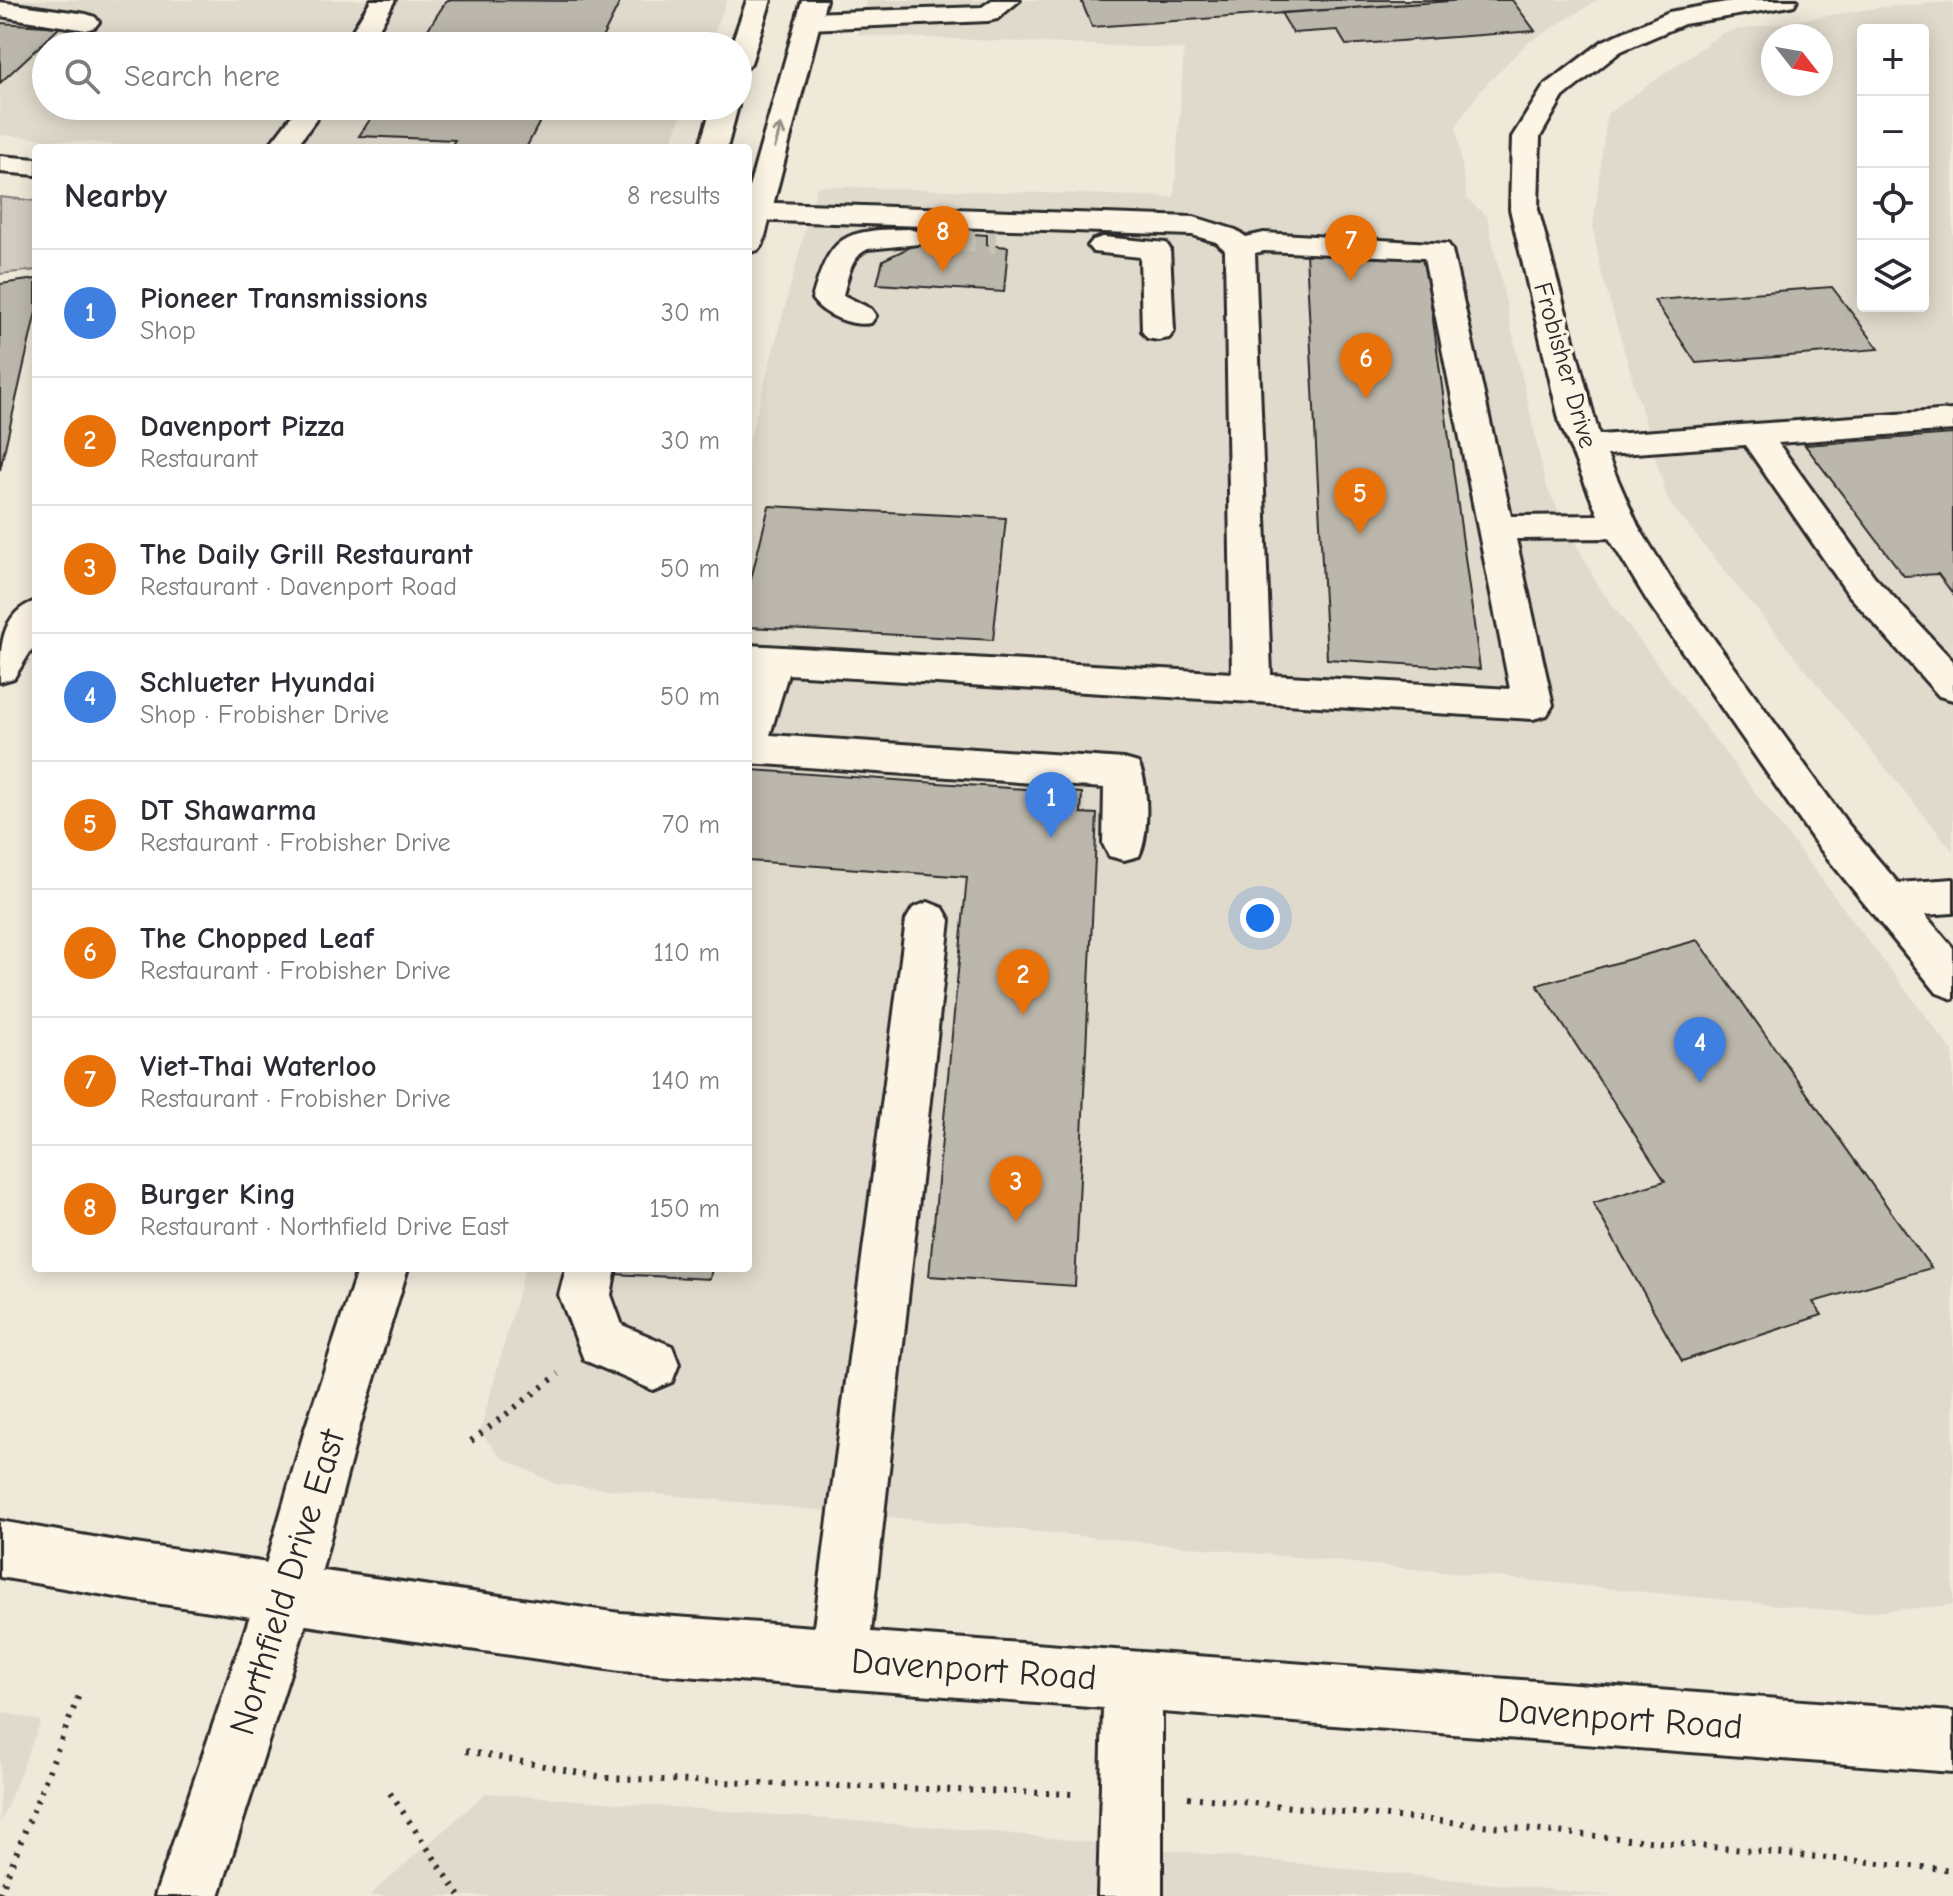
<!DOCTYPE html>
<meta charset="utf-8">
<style>
body{margin:0;font-family:"Comic Neue",sans-serif;background:#f7f7f7;color:#2b2b33}
.controls{position:absolute;right:24px;top:24px;display:grid;overflow:hidden;border-radius:8px;box-shadow:0 4px 20px #0003}
.controls button{width:72px;height:72px;display:grid;place-items:center;padding:0;border:0;border-bottom:2px solid #e1e1e2;background:#fff;color:#2b2b33;font:40px sans-serif}
.compass{position:absolute;left:1761px;top:24px;width:72px;height:72px;border-radius:50%;background:#fff;box-shadow:0 4px 20px #0003;rotate:121deg}
.you{position:absolute;left:1260px;top:918px;width:28px;height:28px;margin:-20px;border:6px solid #fff;border-radius:50%;background:#1a73e8;box-shadow:0 0 0 12px #1a73e833}
.badge{display:grid;place-items:center;width:52px;height:52px;border-radius:50%;background:#ea580c;color:#fff;font-size:26px;font-weight:700}
.pin{position:absolute;translate:-50% -66px;filter:drop-shadow(0 2px 4px #0008)}
.pin::after{content:'';position:absolute;top:42px;width:28px;height:24px;background:inherit;clip-path:polygon(0 0,100% 0,50% 100%)}
.list{margin:0;padding:0;list-style:none}
h2{display:flex;justify-content:space-between;align-items:center;height:104px;margin:0;padding:0 32px;font-size:34px}
h2 small{font-size:26px;font-weight:400;color:#7c7c81}
.list li{display:grid;grid-template-columns:52px 1fr auto;gap:24px;align-items:center;box-sizing:border-box;height:128px;padding:0 32px;border-top:2px solid #e1e1e2}
.list b{display:block;font-size:30px;white-space:nowrap}
.list p{margin:0;font-size:26px;white-space:nowrap;color:#7c7c81}
.list em{font-size:26px;font-style:normal;color:#7c7c81}
.icon{flex:none;width:44px;height:44px;fill:none;stroke:currentColor;stroke-width:2;stroke-linecap:round;stroke-linejoin:round}
.map{position:relative;flex:none;width:1953px;height:1896px;overflow:hidden}
.search{position:absolute;background:#fff;box-shadow:0 4px 20px #0003;left:32px;top:32px;width:720px;height:88px;display:flex;align-items:center;gap:20px;box-sizing:border-box;padding:0 28px;border-radius:44px;color:#7c7c81;font-size:30px}
.panel{position:absolute;background:#fff;box-shadow:0 4px 20px #0003;left:32px;top:144px;width:720px;height:1128px;border-radius:8px}
.map>svg:first-child{display:block}
.built{fill:#e0dacc;fill-rule:evenodd}
.green{fill:#d2cdc0;stroke:#7e7c76;stroke-width:2}
.building{fill:#bcb7ac;stroke:#2b2b2b;stroke-width:2}
.lines{fill:none;stroke-linecap:round;stroke-linejoin:round}
.minor-tunnel{stroke:#c8c3b7;stroke-width:28;stroke-dasharray:28 14;stroke-linecap:butt}
.minor-casing{stroke:#2b2b2b;stroke-width:6}
.major-casing{stroke:#2b2b2b;stroke-width:6}
.path{stroke:#2b2b2b;stroke-width:6;stroke-dasharray:3 8;stroke-linecap:butt}
.minor{fill:#fcf5e5;fill-rule:evenodd}
.major{fill:#fcf5e5;fill-rule:evenodd}
.oneway{stroke:#949088}
.labels{text-anchor:middle;stroke-width:7;stroke-linejoin:round;paint-order:stroke}
.far-street-label{font-size:26px;fill:#2b2b2b;stroke:#fcf5e5}
.near-street-label{font-size:36px;fill:#2b2b2b;stroke:#fcf5e5}
</style>
<div class="map">
<svg width="1953" height="1896" viewBox="0 0 1953 1896">
<rect width="100%" height="100%" fill="#efe9da"/>
<filter id="ink" filterUnits="userSpaceOnUse"><feTurbulence type="fractalNoise" baseFrequency=".0125" numOctaves="2"/><feDisplacementMap in="SourceGraphic" scale="16" xChannelSelector="R" yChannelSelector="G"/><feConvolveMatrix kernelMatrix="1 2 1 2 8 2 1 2 1" color-interpolation-filters="sRGB"/></filter>
<g filter="url(#ink)">
<path class="built" d="M 0,0 L 727,0 L 709,46 L 46,46 L 46,106 L 685,106 L 669,148 L 156,148 L 0,135 Z
M 867,0 L 1598,0 L 1526,44 L 1480,91 L 1456,126 L 1467,199 L 1487,216 L 1546,486 L 1598,586 L 1953,1052 L 1953,1605 L 1858,1613 L 556,1484 L 501,1457 L 480,1432 L 525,1268 L 748,1268 L 748,445 L 817,186 L 1174,197 L 1184,49 L 858,35 Z
M 1953,2 L 1953,851 L 1668,501 L 1601,271 L 1593,227 L 1607,114 L 1724,32 L 1882,7 ZM 1863,30 L 1923,30 L 1923,306 L 1863,306 ZM 1773,36 L 1821,36 L 1821,84 L 1773,84 Z
M 0,1712 L 41,1721 L 0,1824 Z
M 486,1793 L 974,1830 L 1613,1896 L 369,1896 Z"/>
<path class="green" d="M 0,197 L 36,201 L 36,270 L 0,274 Z"/>
<path class="building" d="M 447,0 L 590,1 L 621,0 L 598,46 L 417,46 Z
M 1081,0 L 1465,0 L 1092,27 Z
M 1465,0 L 1512,0 L 1535,31 L 1346,45 L 1337,30 L 1293,33 L 1281,13 Z
M 0,23 L 60,27 L 0,83 Z
M 379,106 L 548,106 L 526,148 L 450,148 L 455,140 L 359,136 Z
M 958,233 L 987,235 L 987,245 L 1008,247 L 1004,292 L 877,284 L 883,260 L 921,242 L 957,243 Z
M 1306,253 L 1425,260 L 1480,669 L 1327,659 Z
M 36,279 L 36,312 L 0,470 L 0,284 Z
M 1832,287 L 1879,349 L 1696,363 L 1654,300 Z
M 1953,434 L 1953,594 L 1938,574 L 1904,576 L 1805,445 Z
M 769,506 L 1006,518 L 993,640 L 748,627 L 748,591 Z
M 752,770 L 1082,793 L 1081,813 L 1097,814 L 1075,1286 L 929,1276 L 967,877 L 748,861 L 748,786 Z
M 1698,940 L 1931,1268 L 1813,1302 L 1822,1315 L 1682,1361 L 1593,1203 L 1665,1181 L 1537,985 Z
M 595,1268 L 712,1268 L 710,1279 L 594,1273 Z"/>
<g class="lines">
<path class="minor-tunnel" d="M 947,237 L 996,239"/>
<defs>
<path id="minor" d="M 371,0 L 395,0 L 369,46 L 343,46 Z
M 992,0 L 1020,0 L 997,19 L 988,21 L 809,29 L 800,26 L 796,21 L 800,16 L 809,13 L 982,7 Z
M 1738,0 L 1797,0 L 1794,5 L 1785,7 L 1684,24 L 1621,51 L 1563,97 L 1540,137 L 1538,209 L 1599,435 L 1953,410 L 1953,430 L 1778,443 L 1874,576 L 1953,661 L 1953,700 L 1939,696 L 1848,594 L 1745,445 L 1607,455 L 1638,526 L 1674,584 L 1847,823 L 1898,883 L 1953,879 L 1953,913 L 1925,915 L 1953,948 L 1953,999 L 1937,993 L 1817,845 L 1648,602 L 1609,538 L 1516,539 L 1553,705 L 1547,715 L 1533,719 L 788,674 L 770,735 L 1124,759 L 1138,763 C 1149,782 1149,837 1139,856 L 1124,860 L 1109,856 L 1103,844 L 1104,788 L 748,763 L 748,680 L 751,672 L 748,671 L 748,645 L 1232,673 L 1225,250 L 1216,242 L 1192,235 L 748,220 L 748,202 L 1194,217 L 1236,230 L 1246,237 L 1264,233 L 1448,244 L 1452,250 L 1511,516 L 1598,515 L 1560,423 L 1510,209 L 1512,137 L 1544,86 L 1603,41 L 1669,12 ZM 1264,251 L 1424,258 L 1510,689 L 1271,675 L 1255,253 Z
M 0,2 L 86,14 L 95,17 L 99,22 L 95,27 L 86,30 L 0,16 Z
M 299,106 L 326,106 L 295,148 L 267,148 Z
M 0,156 L 36,159 L 36,175 L 0,172 Z
M 909,229 L 919,232 L 924,238 L 919,244 L 868,249 C 850,257 848,278 843,295 L 871,309 L 876,316 L 871,323 C 852,327 823,315 812,299 C 830,234 844,230 909,229 Z
M 1103,237 L 1166,243 L 1170,249 L 1174,331 L 1169,338 L 1158,340 L 1147,338 L 1142,331 L 1140,257 L 1093,252 L 1088,246 L 1093,240 Z
M 36,601 L 36,643 L 14,678 L 0,682 C 0,650 0,612 36,601 Z
M 928,902 L 943,908 L 950,920 L 871,1632 L 1953,1712 L 1953,1772 L 1162,1712 L 1162,1896 L 1098,1896 L 1103,1708 L 620,1671 L 128,1599 L 0,1577 L 0,1521 L 128,1543 L 620,1613 L 814,1627 L 906,920 L 913,908 Z
M 566,1268 L 616,1268 L 611,1295 L 622,1325 L 672,1346 L 679,1364 L 672,1382 L 653,1390 L 584,1360 L 559,1295 Z"/>
<path id="major" d="M 747,0 L 771,0 L 751,63 L 747,68 L 738,71 L 738,46 L 731,46 Z
M 802,0 L 826,0 L 763,244 L 758,250 L 748,253 L 748,191 Z
M 738,105 L 738,106 L 727,148 L 699,148 L 712,106 Z
M 358,1268 L 408,1268 L 359,1429 L 316,1592 L 219,1896 L 155,1896 L 258,1592 L 305,1429 Z"/>
</defs>
<use href="#minor" class="minor-casing"/>
<use href="#major" class="major-casing"/>
<path class="path" d="M 471,1441 L 559,1374
M 466,1751 L 606,1778 L 1074,1794
M 390,1793 L 460,1896
M 1188,1797 L 1953,1870
M 0,1894 L 79,1695"/>
<use href="#minor" class="minor"/>
<use href="#major" class="major"/>
</g>
<defs><path id="oneway-shaft" d="M-6 0H5M1.5-3L5.5 0L1.5 3" fill="none" stroke-width="1.6" stroke-linecap="round" stroke-linejoin="round" transform="scale(2)"/></defs>
<use class="oneway" href="#oneway-shaft" transform="translate(778 136) rotate(-75)"/>
</g>
<g class="labels">
<g class="far-street-label">
<text transform="translate(1566 365) rotate(74)" y="9">Frobisher Drive</text>
</g>
<g class="near-street-label">
<text transform="translate(286 1582) rotate(-73)" y="13">Northfield Drive East</text>
<text transform="translate(974 1668) rotate(4)" y="13">Davenport Road</text>
<text transform="translate(1620 1717) rotate(4)" y="13">Davenport Road</text>
</g>
</g>
</svg>
<div class="controls">
<button>+</button>
<button>−</button>
<button><svg class="icon" aria-label="locate" viewBox="0 0 24 24"><circle cx="12" cy="12" r="6"/><path d="M12 2v4M12 18v4M2 12h4M18 12h4"/></svg></button>
<button><svg class="icon" aria-label="layers" viewBox="0 0 24 24"><path d="M12 4l9 5-9 5-9-5zM3 14l9 5 9-5"/></svg></button>
</div>
<svg class="compass" viewBox="-18 -18 36 36"><path d="M0-13l5 13h-10z" fill="#e53935"/><path d="M0 13l5-13h-10z" fill="#7c7c81"/></svg>
<div class="you"></div>
<div class="pin badge" style="left:1051px;top:838px;background:#3f7fe0">1</div>
<div class="pin badge" style="left:1023px;top:1015px;background:#e8710a">2</div>
<div class="pin badge" style="left:1016px;top:1222px;background:#e8710a">3</div>
<div class="pin badge" style="left:1700px;top:1083px;background:#3f7fe0">4</div>
<div class="pin badge" style="left:1360px;top:534px;background:#e8710a">5</div>
<div class="pin badge" style="left:1366px;top:399px;background:#e8710a">6</div>
<div class="pin badge" style="left:1351px;top:281px;background:#e8710a">7</div>
<div class="pin badge" style="left:943px;top:272px;background:#e8710a">8</div>
<div class="search"><svg class="icon" aria-label="search" viewBox="0 0 24 24"><circle cx="10" cy="10" r="6"/><path d="M15 15l6 6"/></svg>Search here</div>
<section class="panel">
<h2>Nearby<small>8 results</small></h2>
<ul class="list">
<li><span class="badge" style="background:#3f7fe0">1</span><div><b>Pioneer Transmissions</b><p>Shop</p></div><em>30 m</em></li>
<li><span class="badge" style="background:#e8710a">2</span><div><b>Davenport Pizza</b><p>Restaurant</p></div><em>30 m</em></li>
<li><span class="badge" style="background:#e8710a">3</span><div><b>The Daily Grill Restaurant</b><p>Restaurant · Davenport Road</p></div><em>50 m</em></li>
<li><span class="badge" style="background:#3f7fe0">4</span><div><b>Schlueter Hyundai</b><p>Shop · Frobisher Drive</p></div><em>50 m</em></li>
<li><span class="badge" style="background:#e8710a">5</span><div><b>DT Shawarma</b><p>Restaurant · Frobisher Drive</p></div><em>70 m</em></li>
<li><span class="badge" style="background:#e8710a">6</span><div><b>The Chopped Leaf</b><p>Restaurant · Frobisher Drive</p></div><em>110 m</em></li>
<li><span class="badge" style="background:#e8710a">7</span><div><b>Viet-Thai Waterloo</b><p>Restaurant · Frobisher Drive</p></div><em>140 m</em></li>
<li><span class="badge" style="background:#e8710a">8</span><div><b>Burger King</b><p>Restaurant · Northfield Drive East</p></div><em>150 m</em></li>
</ul>
</section>
</div>
